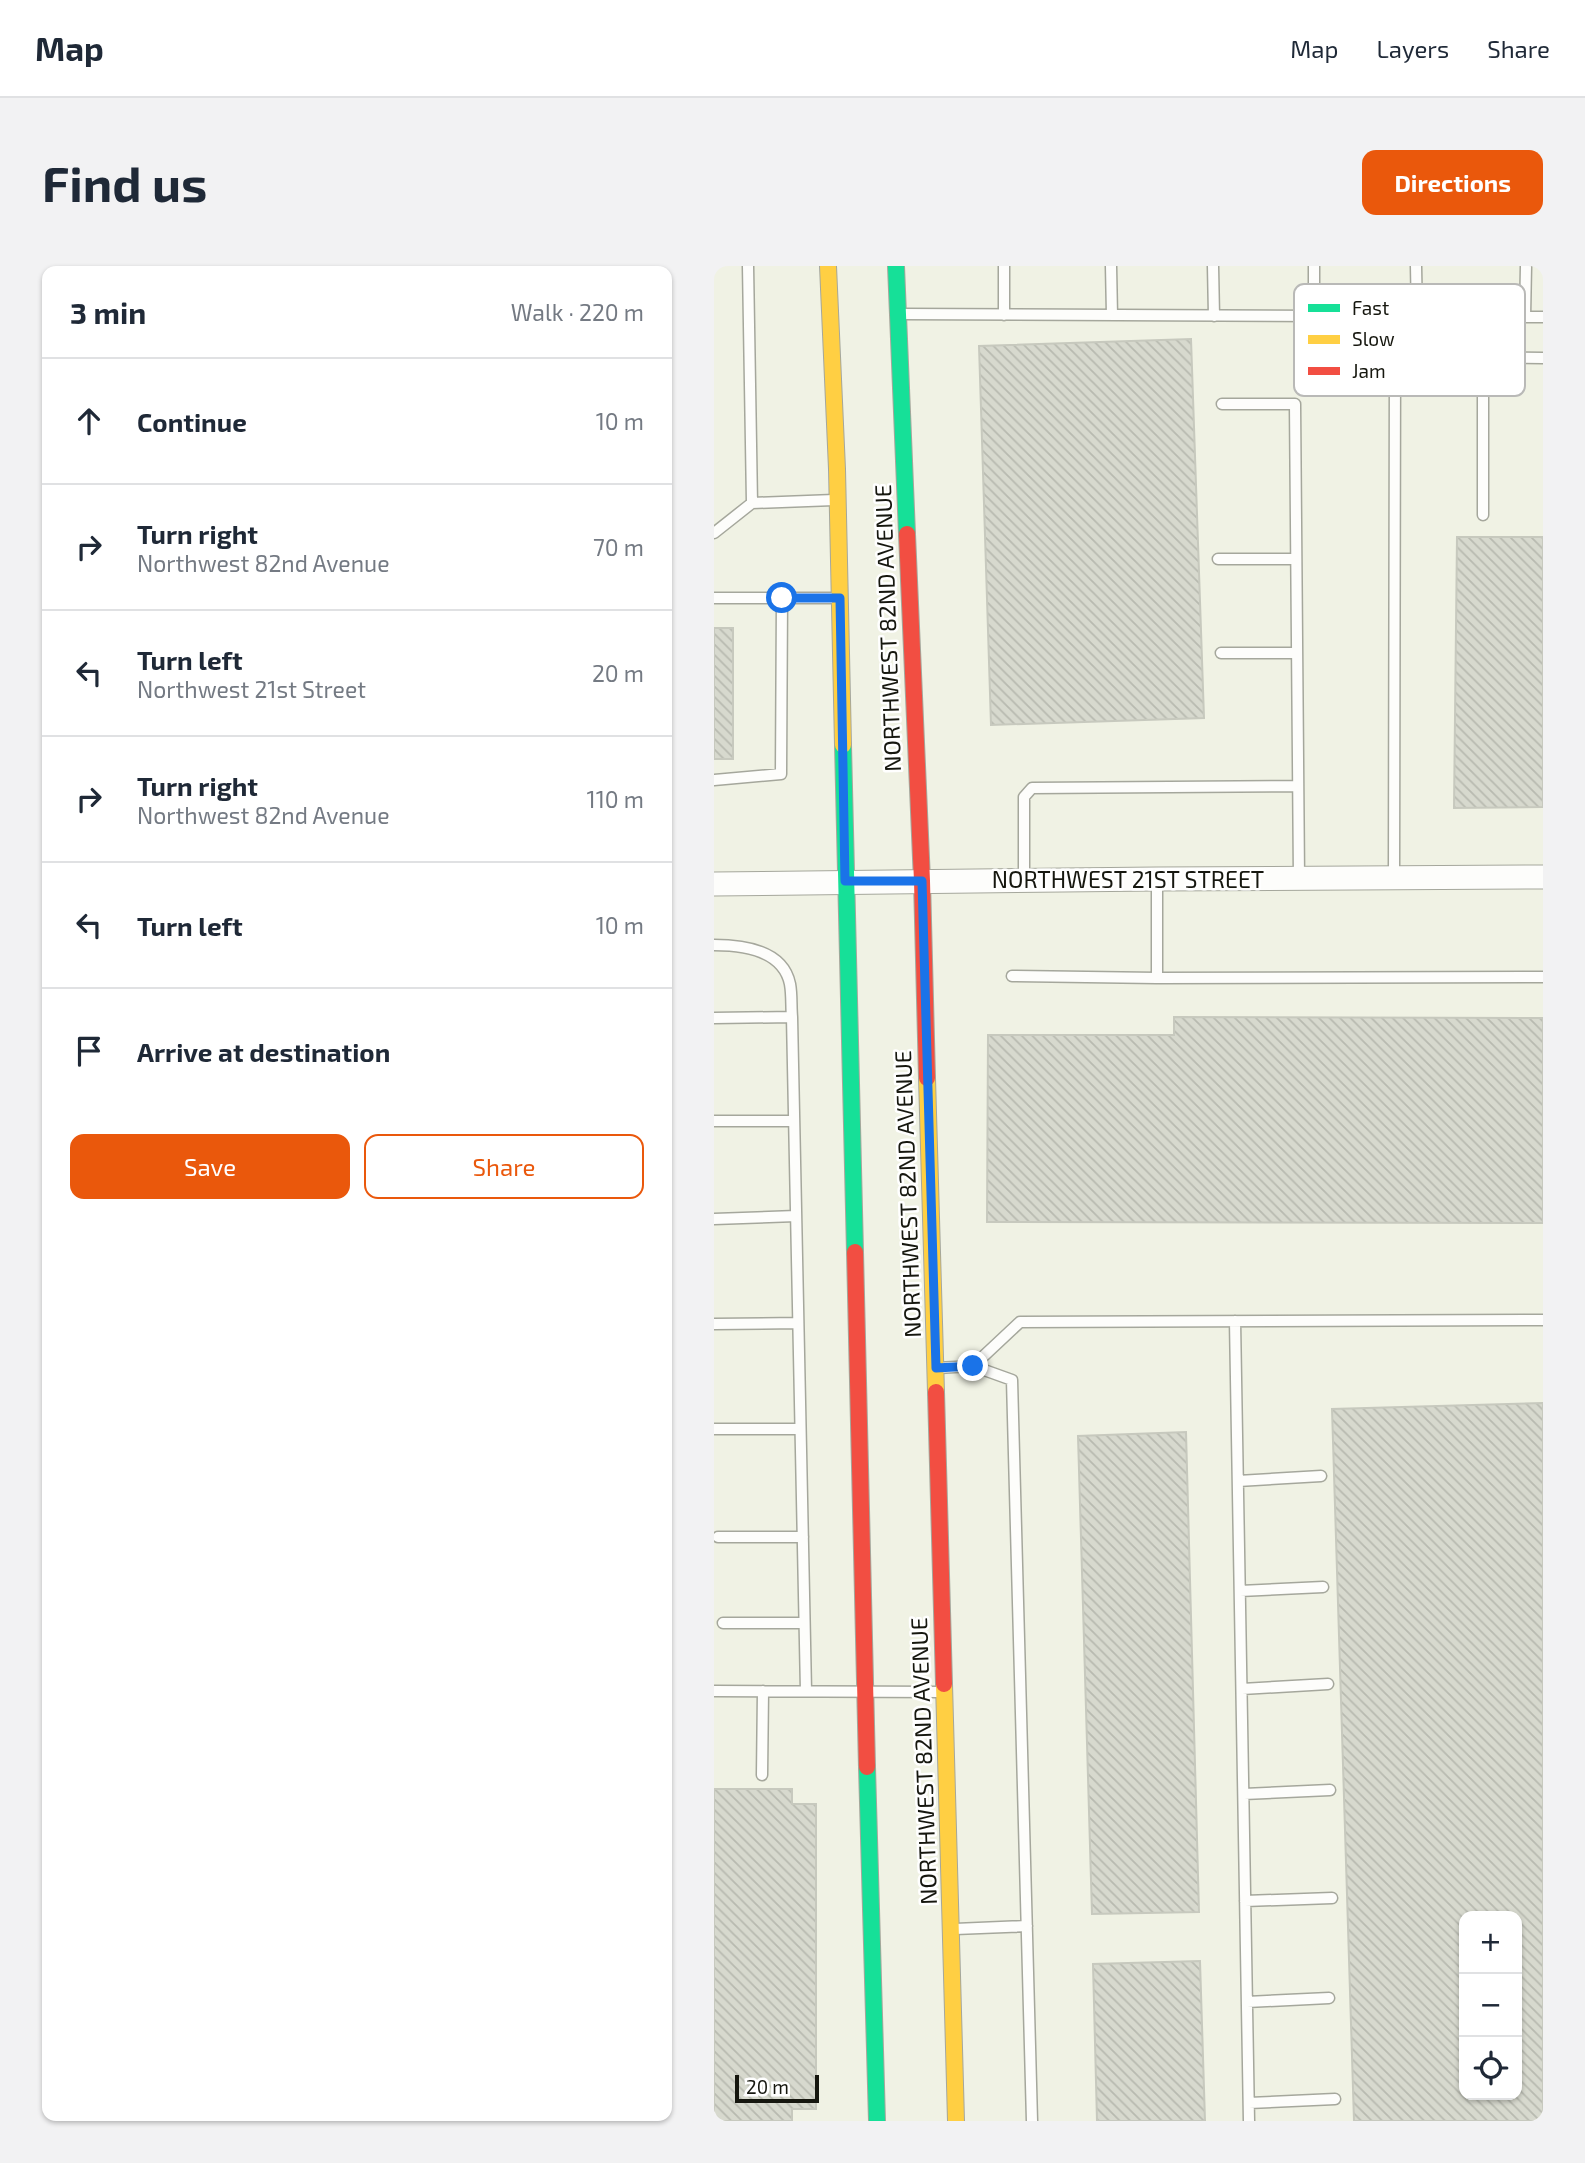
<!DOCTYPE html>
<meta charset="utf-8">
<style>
body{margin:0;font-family:"Exo 2",sans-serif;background:#f2f2f3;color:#1f2937}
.controls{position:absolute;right:21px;bottom:21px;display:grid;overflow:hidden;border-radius:14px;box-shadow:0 2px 5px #0004}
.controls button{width:63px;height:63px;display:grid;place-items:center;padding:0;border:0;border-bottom:2px solid #e0e1e3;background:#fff;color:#1f2937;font:35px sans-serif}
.scale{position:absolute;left:21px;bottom:18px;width:84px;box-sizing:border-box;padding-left:7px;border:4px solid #16170f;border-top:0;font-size:19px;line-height:24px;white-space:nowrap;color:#16170f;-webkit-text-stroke:5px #fff;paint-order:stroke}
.stop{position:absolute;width:21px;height:21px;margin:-16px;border:5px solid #1a73e8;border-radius:50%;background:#fff}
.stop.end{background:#1a73e8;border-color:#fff;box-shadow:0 2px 7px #0008}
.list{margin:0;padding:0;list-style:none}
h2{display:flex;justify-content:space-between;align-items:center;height:91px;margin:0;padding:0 28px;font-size:30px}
h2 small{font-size:23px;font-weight:400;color:#747a83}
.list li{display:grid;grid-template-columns:46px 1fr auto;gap:21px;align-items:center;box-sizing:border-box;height:126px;padding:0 28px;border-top:2px solid #e0e1e3}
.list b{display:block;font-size:26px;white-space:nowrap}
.list p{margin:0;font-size:23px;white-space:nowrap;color:#747a83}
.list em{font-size:23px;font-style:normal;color:#747a83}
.actions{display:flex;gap:14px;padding:21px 28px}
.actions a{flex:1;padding:16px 0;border:2px solid #ea580c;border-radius:14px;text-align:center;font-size:24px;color:#ea580c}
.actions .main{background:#ea580c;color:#fff}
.icon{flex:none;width:38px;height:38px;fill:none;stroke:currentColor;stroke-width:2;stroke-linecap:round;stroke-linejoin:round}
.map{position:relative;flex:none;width:829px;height:1855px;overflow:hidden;border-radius:14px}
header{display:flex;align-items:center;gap:42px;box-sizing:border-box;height:98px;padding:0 35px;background:#fff;border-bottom:2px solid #e0e1e3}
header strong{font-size:33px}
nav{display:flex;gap:38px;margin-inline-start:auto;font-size:24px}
.intro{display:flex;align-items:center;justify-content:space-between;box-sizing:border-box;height:168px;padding:0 42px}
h1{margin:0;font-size:49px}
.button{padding:18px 32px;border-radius:14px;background:#ea580c;color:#fff;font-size:24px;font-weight:700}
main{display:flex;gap:42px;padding:0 42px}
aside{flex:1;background:#fff;border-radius:14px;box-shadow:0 2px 5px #0004}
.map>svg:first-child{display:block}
.building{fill:url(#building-back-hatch);stroke:#c7c9be;stroke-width:2;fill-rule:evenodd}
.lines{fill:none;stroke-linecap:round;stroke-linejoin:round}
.lane-casing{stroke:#a5a79c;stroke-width:13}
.street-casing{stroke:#a5a79c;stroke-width:25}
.fast-casing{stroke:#a5a79c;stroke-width:18}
.slow-casing{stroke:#a5a79c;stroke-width:18}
.jam-casing{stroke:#a5a79c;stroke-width:18}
.lane{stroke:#fdfdfb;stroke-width:10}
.street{stroke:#fdfdfb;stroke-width:23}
.fast{stroke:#16e098;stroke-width:16}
.slow{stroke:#ffcf43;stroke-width:16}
.jam{stroke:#f24e42;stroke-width:16}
.route{stroke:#1a73e8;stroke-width:9}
.labels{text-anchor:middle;stroke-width:5;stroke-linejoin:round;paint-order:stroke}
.street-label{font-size:23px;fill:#16170f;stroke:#fff}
.key{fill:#fff;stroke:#b9b9b7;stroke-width:2}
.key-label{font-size:19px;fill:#16170f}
</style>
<header>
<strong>Map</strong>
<nav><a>Map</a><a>Layers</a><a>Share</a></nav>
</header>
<div class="intro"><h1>Find us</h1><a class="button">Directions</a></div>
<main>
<aside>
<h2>3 min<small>Walk · 220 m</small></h2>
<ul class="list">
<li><svg class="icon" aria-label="ahead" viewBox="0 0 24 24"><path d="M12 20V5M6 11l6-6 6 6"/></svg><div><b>Continue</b></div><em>10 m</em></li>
<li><svg class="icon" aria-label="right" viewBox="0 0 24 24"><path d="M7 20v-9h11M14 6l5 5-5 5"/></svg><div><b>Turn right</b><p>Northwest 82nd Avenue</p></div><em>70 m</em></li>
<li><svg class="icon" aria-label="left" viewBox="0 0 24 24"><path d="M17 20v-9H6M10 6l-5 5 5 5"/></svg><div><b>Turn left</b><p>Northwest 21st Street</p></div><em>20 m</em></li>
<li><svg class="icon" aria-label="right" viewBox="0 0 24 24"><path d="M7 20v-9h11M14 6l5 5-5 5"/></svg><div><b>Turn right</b><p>Northwest 82nd Avenue</p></div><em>110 m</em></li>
<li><svg class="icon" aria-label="left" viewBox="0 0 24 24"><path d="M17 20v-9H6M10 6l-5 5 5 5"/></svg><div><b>Turn left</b></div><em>10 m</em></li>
<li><svg class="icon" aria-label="arrive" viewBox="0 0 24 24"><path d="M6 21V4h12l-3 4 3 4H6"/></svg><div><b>Arrive at destination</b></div></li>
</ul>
<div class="actions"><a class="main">Save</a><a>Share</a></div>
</aside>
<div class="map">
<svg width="829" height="1855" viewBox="0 0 829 1855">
<defs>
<pattern id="building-back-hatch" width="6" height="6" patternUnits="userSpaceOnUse" patternTransform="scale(1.75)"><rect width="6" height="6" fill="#d7d9ce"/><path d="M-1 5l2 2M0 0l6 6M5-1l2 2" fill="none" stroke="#b8bab0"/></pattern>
</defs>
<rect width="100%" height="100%" fill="#f0f2e4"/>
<path class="building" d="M 477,73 L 490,452 L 277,459 L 265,80 Z
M 743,271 L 829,271 L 829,541 L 740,542 Z
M 0,362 L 19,362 L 19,493 L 0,493 Z
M 460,751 L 829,752 L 829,957 L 273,956 L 274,769 L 460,769 Z
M 829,1137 L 829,1855 L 640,1855 L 618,1143 ZM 750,1650 L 803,1650 L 803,1829 L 750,1829 Z
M 472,1166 L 485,1646 L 378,1648 L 364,1170 Z
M 0,1523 L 78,1523 L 78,1538 L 102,1538 L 102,1843 L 78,1843 L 78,1855 L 0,1855 Z
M 486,1695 L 491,1855 L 383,1855 L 379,1698 Z"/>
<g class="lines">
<defs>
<path id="lane" d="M 34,0 L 38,237
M 290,0 L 290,49
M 397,0 L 398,49
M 499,0 L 500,50
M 600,0 L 600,50
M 702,0 L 703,51
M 188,48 L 829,51
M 811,51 L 812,0
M 769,91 L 769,249
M 508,138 L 581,138 L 585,613
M 0,267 L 38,237 L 120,234
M 504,293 L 582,293
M 0,332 L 123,332
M 507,387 L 583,387
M 0,514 L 67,508 L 68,332
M 680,612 L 681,91 L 829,92
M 310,614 L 310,531 L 318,522 L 584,520
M 0,679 C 28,679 69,684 76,718 C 78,729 77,740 78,751 L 92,1425
M 298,710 L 443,712 L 443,613
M 443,712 L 829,711
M 0,752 L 78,751
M 0,855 L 80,855
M 0,953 L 82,950
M 521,1055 L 535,1855
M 0,1058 L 84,1057
M 259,1100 L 298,1114 L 318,1855
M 223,1102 L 259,1100 L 306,1056 L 829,1054
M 0,1163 L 86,1163
M 524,1215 L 607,1210
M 4,1271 L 89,1271
M 526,1325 L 609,1321
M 9,1357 L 90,1357
M 528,1423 L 614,1418
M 0,1425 L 228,1426
M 48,1509 L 49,1425
M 530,1528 L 616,1524
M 531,1635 L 618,1632
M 241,1663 L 313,1660
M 533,1736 L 615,1732
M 535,1837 L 621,1833"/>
<path id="street" d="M 0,618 L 443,613 L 829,611"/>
<path id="fast" d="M 182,0 L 193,268
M 129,479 L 141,986
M 153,1501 L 163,1855"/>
<path id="slow" d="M 114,0 L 123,203 L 129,479
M 213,812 L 222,1126
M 230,1418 L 242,1855"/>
<path id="jam" d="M 193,268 L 208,615 L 213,812
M 141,986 L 153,1501
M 222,1126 L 230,1418"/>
</defs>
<use href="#lane" class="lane-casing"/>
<use href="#street" class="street-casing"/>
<use href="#fast" class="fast-casing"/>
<use href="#slow" class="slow-casing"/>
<use href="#jam" class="jam-casing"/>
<use href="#lane" class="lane"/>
<use href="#street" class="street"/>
<use href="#fast" class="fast"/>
<use href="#slow" class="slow"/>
<use href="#jam" class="jam"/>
</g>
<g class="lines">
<path class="route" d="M 68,332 L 126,332 L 131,615 L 208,615 L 222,1102 L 259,1100"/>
</g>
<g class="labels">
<g class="street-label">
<text transform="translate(174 362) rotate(-92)" y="8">NORTHWEST 82ND AVENUE</text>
<text x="414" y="622">NORTHWEST 21ST STREET</text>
<text transform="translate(194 928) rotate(-92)" y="8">NORTHWEST 82ND AVENUE</text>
<text transform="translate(210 1495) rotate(-92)" y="8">NORTHWEST 82ND AVENUE</text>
</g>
</g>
<rect x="580" y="18" width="231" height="112" rx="10" class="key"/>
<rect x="594" y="38" width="32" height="8" fill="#16e098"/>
<rect x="594" y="69" width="32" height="9" fill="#ffcf43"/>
<rect x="594" y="101" width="32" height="8" fill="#f24e42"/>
<g class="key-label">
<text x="638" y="49">Fast</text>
<text x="638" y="80">Slow</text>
<text x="638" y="112">Jam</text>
</g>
</svg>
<div class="controls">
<button>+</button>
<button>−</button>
<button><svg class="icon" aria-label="locate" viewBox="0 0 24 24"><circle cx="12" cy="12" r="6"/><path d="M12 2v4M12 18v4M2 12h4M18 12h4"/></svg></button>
</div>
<div class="scale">20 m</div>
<div class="stop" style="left:68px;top:332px"></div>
<div class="stop end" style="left:259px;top:1100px"></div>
</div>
</main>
